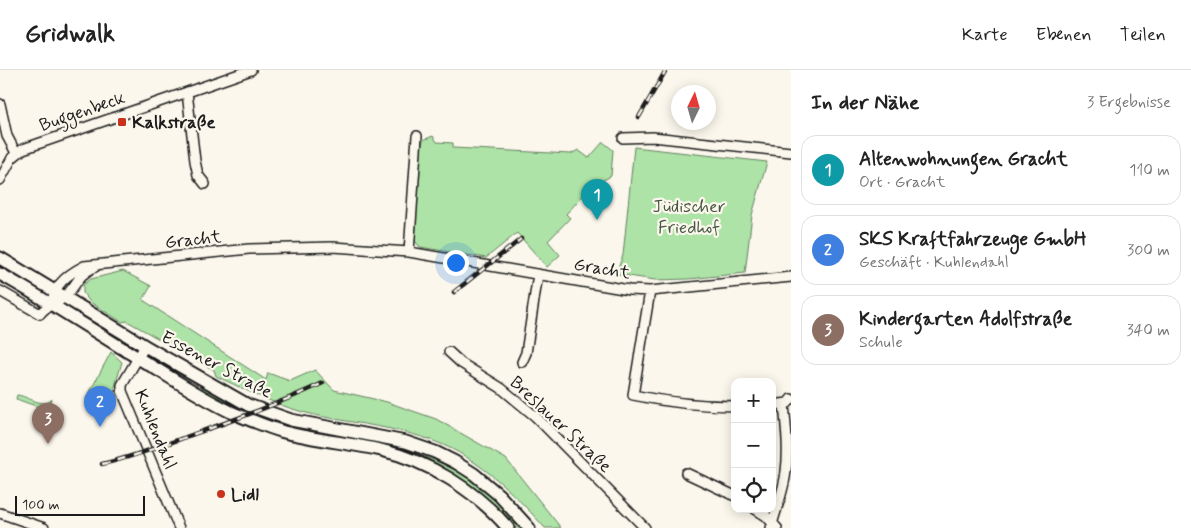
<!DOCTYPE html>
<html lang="de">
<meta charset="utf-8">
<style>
body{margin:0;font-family:Mynerve,sans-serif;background:#f2f2f2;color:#222}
.controls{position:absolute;right:15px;bottom:15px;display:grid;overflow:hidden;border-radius:10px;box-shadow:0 2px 12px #0003}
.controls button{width:45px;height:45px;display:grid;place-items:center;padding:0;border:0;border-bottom:1px solid #e0e0e0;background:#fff;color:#222;font:25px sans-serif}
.compass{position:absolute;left:671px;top:15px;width:45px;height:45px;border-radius:50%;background:#fff;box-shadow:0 2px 12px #0003;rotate:5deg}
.scale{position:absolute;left:15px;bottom:12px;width:130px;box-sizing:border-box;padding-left:5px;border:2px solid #1c1c1c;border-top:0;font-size:14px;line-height:18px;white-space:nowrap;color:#1c1c1c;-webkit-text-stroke:4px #fbf7ec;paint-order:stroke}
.you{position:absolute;left:455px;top:192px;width:18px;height:18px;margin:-12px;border:4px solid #fff;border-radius:50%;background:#1a73e8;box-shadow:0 0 0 8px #1a73e833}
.badge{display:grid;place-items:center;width:32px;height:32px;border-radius:50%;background:#c8321e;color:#fff;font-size:16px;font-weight:700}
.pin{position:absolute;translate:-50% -41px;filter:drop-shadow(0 1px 2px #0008)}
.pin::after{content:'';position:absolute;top:26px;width:18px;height:15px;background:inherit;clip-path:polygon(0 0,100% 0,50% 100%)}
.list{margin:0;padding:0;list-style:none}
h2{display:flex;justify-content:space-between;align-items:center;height:65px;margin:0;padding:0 20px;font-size:21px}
h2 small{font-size:16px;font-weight:400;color:#767676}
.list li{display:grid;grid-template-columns:32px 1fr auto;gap:15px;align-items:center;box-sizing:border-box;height:70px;margin:0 10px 10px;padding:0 10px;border:1px solid #e0e0e0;border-radius:15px}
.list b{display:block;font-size:19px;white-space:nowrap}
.list p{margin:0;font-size:16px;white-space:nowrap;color:#767676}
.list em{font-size:16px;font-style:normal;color:#767676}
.icon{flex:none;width:28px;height:28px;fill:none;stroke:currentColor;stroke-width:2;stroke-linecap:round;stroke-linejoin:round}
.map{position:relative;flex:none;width:791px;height:458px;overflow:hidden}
header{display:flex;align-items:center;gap:30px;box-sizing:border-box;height:70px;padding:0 25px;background:#fff;border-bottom:1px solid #e0e0e0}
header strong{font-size:24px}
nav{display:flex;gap:28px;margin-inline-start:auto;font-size:18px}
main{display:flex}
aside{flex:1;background:#fff}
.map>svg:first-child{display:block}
.green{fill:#ade3a6;stroke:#648061}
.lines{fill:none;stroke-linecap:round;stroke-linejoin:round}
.minor-casing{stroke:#1c1c1c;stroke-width:12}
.major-casing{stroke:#1c1c1c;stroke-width:15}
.minor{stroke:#fbf7ec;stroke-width:9}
.major{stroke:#fbf7ec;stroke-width:11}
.rail-casing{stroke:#1c1c1c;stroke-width:4.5}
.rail{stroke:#fbf7ec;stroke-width:2.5;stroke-dasharray:8;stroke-linecap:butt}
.poi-dot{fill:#c8321e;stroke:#fbf7ec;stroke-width:2}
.labels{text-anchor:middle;stroke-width:4.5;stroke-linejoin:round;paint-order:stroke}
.street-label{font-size:18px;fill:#1c1c1c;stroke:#fbf7ec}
.poi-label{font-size:18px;font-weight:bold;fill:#1c1c1c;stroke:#fbf7ec;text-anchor:start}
.park-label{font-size:18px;fill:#485845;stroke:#fbf7ec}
</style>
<header>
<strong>Gridwalk</strong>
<nav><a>Karte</a><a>Ebenen</a><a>Teilen</a></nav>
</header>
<main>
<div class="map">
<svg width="791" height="458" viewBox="0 0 791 458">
<rect width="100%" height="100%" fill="#fbf7ec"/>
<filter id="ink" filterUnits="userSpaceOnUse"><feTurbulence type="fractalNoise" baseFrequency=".02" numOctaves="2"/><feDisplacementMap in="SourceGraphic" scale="10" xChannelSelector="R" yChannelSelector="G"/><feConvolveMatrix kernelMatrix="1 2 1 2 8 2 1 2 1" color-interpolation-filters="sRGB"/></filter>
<g filter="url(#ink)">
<path class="green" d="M 433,66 L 437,72 L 453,73 L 453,78 L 571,84 L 578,80 L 589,88 L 603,72 L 613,80 L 611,106 L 592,116 L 566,144 L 570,148 L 548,171 L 560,185 L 547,197 L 517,163 L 486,188 L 420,177 L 415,171 L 420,82 L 423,70 Z
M 634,77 L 767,92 L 752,145 L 745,203 L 689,209 L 655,210 L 616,204 L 623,185 Z
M 123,201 L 151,216 L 143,230 L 266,310 L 268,303 L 290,311 L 315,300 L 334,320 L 387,332 L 436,349 L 506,389 L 561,458 L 545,458 C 519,429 488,397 452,379 C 410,358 361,355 315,345 C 281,338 248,321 216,306 L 214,300 L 127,251 L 122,252 L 90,232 L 83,223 L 83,215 L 91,209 Z
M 65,233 L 126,269 L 123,274 L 68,240 Z
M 111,282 L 122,292 L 114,320 L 117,330 C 106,334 96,333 86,329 Z
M 203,317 L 215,321 L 231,332 L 229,335 L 202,320 Z
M 17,325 C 28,326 43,339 52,329 L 47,340 L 16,329 Z
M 289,353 L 343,364 L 343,368 L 288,357 Z
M 410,382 L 434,390 L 475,410 L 487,420 L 522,458 L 515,458 L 505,448 L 409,385 Z"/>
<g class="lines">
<defs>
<path id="minor" d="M 187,22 L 195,91 L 198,105 L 205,114
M 0,34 L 7,66 L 16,83
M 623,68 L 653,67 L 791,82
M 0,110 L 12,88 L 23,79 L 251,0
M 409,182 L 417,66
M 0,221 L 40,244 C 46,235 55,235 63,228 C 76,218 77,204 95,197
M 650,221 L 633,325 C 666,332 701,336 735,336
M 52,234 C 53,215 68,204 84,196 L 249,179 L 333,177 L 409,182 L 629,220 L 650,221 L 791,207
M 145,276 L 122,315 L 122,321 L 179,458
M 449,282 L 461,293 L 501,318 L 536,347 L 645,458
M 522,292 L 526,283 L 538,204
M 772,335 L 788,333 L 791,329
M 686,403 L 735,426
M 755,439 L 766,446 L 777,458
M 0,443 L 44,458
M 771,458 C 776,439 784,421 786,401 C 789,379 786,357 784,334"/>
<path id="major" d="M 0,188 L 145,276 L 248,335 L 291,350 L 406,372 L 435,382 L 455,392 L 474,404 L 499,425 L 529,458
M 0,204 C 54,234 105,269 158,300 C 182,315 206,330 231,342 C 248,349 266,357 284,362 C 316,370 349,373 381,380 C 429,391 476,421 508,458"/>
</defs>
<use href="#minor" class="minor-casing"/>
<use href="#major" class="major-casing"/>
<use href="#minor" class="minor"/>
<use href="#major" class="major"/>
<defs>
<path id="rail" d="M 639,47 L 666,0
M 454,222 L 521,169
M 102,394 C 134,387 164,375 194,364 C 237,349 281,333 323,313"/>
</defs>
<use href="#rail" class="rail-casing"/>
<use href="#rail" class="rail"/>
</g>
</g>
<g class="poi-dot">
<rect x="117" y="47" width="10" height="10" rx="2.5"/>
<circle cx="221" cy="424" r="5"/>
</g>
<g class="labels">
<g class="street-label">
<text transform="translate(82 41) rotate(-19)" y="6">Buggenbeck</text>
<text transform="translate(193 169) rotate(-6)" y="6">Gracht</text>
<text transform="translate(602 198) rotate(9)" y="6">Gracht</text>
<text transform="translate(217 294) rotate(28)" y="6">Essener Straße</text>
<text transform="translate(561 354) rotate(43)" y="6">Breslauer Straße</text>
<text transform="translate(156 359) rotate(68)" y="6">Kuhlendahl</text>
</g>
<g class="poi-label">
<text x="132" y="58">Kalkstraße</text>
<text x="231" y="430">Lidl</text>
</g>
<g class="park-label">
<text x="689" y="142">Jüdischer<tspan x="689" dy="21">Friedhof</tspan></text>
</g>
</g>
</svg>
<div class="controls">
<button>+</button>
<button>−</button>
<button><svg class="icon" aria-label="locate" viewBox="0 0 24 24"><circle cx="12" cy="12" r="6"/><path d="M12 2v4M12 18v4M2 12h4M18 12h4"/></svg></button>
</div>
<svg class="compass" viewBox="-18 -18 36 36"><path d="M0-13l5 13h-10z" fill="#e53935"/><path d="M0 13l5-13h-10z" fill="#767676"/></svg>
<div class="scale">100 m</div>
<div class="you"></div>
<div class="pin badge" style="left:597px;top:150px;background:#0f9aa8">1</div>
<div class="pin badge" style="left:100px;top:357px;background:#3f7fe0">2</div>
<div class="pin badge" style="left:48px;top:374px;background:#8d6e63">3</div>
</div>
<aside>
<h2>In der Nähe<small>3 Ergebnisse</small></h2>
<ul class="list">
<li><span class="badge" style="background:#0f9aa8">1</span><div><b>Altenwohnungen Gracht</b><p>Ort · Gracht</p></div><em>110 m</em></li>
<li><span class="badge" style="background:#3f7fe0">2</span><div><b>SKS Kraftfahrzeuge GmbH</b><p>Geschäft · Kuhlendahl</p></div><em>300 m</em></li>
<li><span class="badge" style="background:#8d6e63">3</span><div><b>Kindergarten Adolfstraße</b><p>Schule</p></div><em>340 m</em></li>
</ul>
</aside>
</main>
